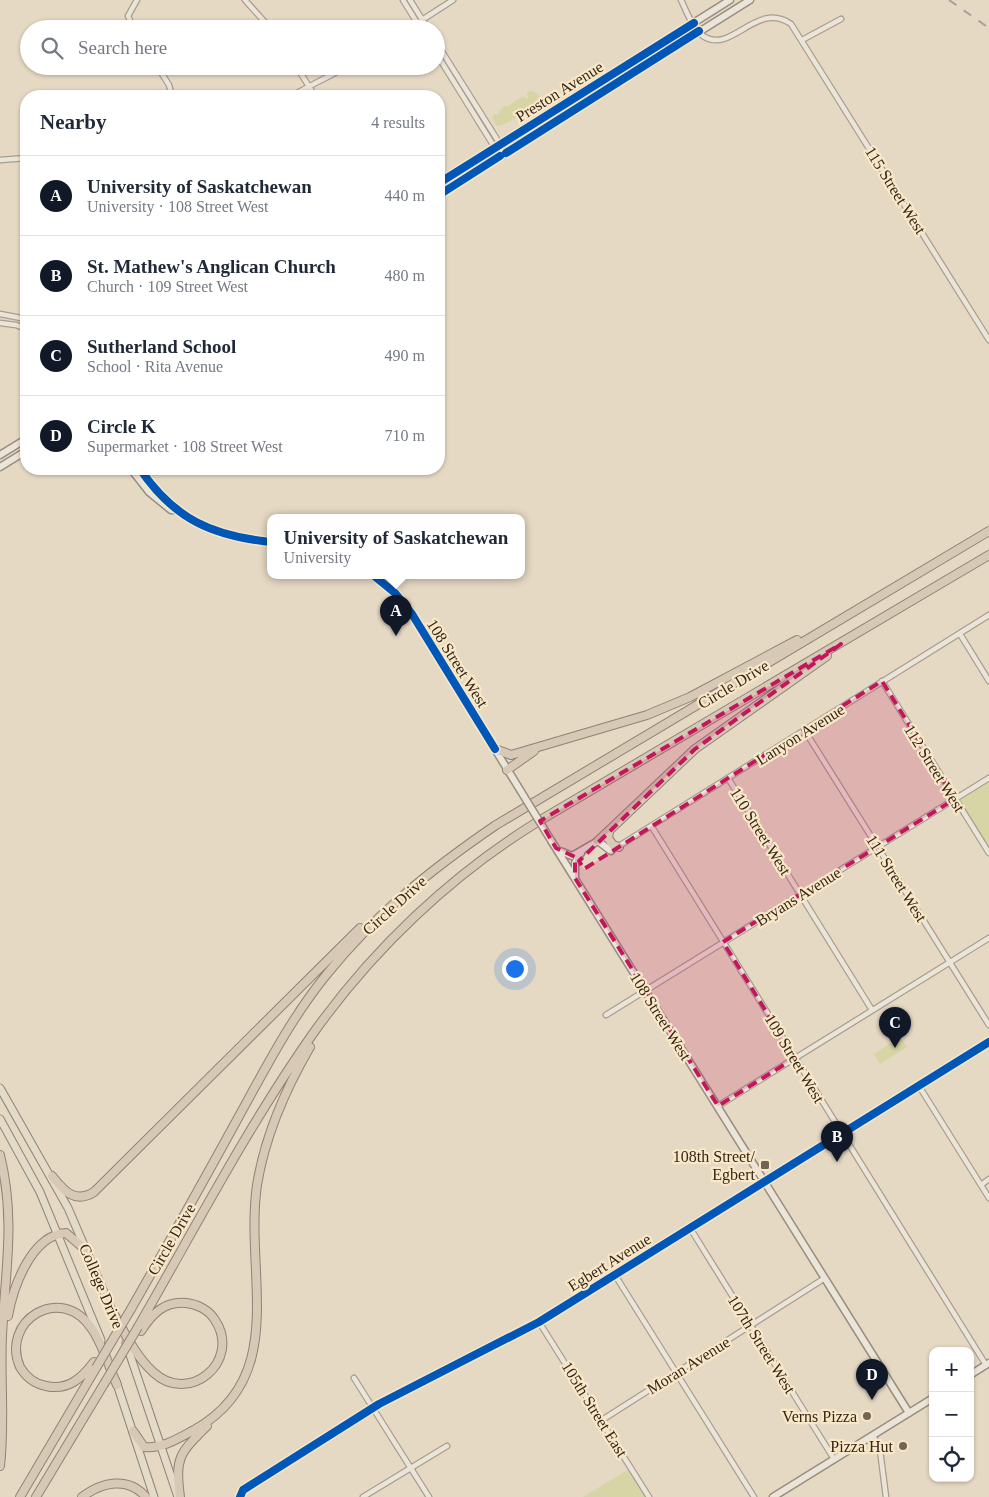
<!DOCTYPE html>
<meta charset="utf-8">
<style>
body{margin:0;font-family:Georgia,serif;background:#f2f2f3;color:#1f2937}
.controls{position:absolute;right:15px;bottom:15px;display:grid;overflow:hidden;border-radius:10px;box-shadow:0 1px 4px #0004}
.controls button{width:45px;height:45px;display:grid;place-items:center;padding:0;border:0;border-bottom:1px solid #e0e1e3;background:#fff;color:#1f2937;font:25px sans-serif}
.you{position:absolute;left:514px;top:968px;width:18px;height:18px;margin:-12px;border:4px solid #fff;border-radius:50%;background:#1a73e8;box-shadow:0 0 0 8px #1a73e833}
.badge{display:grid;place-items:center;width:32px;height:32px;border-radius:50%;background:#111827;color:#fff;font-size:16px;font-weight:700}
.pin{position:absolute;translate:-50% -41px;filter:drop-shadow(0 1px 2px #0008)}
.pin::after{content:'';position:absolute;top:26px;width:18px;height:15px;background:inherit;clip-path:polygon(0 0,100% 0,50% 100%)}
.popup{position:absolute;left:267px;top:514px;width:258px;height:65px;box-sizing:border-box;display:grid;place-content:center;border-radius:10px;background:#fff;filter:drop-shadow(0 1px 4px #0005);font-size:16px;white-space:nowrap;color:#747a83}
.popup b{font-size:19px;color:#1f2937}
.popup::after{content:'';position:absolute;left:50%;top:100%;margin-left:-10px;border:10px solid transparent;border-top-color:#fff}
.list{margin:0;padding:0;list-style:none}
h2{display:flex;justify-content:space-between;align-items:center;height:65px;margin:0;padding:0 20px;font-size:21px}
h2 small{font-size:16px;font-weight:400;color:#747a83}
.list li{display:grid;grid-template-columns:32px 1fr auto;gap:15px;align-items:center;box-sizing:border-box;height:80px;padding:0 20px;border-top:1px solid #e0e1e3}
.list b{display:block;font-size:19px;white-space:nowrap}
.list p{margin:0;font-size:16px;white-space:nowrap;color:#747a83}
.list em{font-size:16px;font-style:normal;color:#747a83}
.icon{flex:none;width:28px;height:28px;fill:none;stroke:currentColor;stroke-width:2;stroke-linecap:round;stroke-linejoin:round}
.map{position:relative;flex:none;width:989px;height:1497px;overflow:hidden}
.search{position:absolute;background:#fff;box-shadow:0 1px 4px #0004;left:20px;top:20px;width:425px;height:55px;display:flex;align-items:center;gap:12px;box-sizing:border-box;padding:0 18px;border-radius:28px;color:#747a83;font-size:19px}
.panel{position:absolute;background:#fff;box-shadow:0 1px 4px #0004;left:20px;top:90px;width:425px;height:385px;border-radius:20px}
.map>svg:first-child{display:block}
.green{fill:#d7d4a5}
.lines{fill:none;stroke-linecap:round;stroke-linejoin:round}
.street-casing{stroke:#a89e8f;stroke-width:7}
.secondary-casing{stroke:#988d7f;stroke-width:9}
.primary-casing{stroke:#8e8376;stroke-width:9}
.highway-casing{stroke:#8e8376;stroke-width:10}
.street{stroke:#ebe4d8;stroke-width:4.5}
.secondary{stroke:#ebe4d8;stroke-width:6}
.primary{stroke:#e4dac8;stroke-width:7}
.highway{stroke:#d7c9b5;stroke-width:8}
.rail{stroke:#aaa399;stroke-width:2;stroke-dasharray:9 9;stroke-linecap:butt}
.secondary-bridge-casing{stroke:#988d7f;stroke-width:9;stroke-linecap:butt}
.highway-bridge-casing{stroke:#8e8376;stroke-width:10;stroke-linecap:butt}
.secondary-bridge{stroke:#ebe4d8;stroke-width:6}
.highway-bridge{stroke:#d7c9b5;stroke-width:8}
.cycleway-casing{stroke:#f8e8c8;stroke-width:11}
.cycleway{stroke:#0057b8;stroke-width:8}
.marked{fill:#c2185b;fill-opacity:0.2;stroke:#c2185b;stroke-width:4;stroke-dasharray:10 6;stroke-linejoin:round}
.poi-dot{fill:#736454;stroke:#f8e8c8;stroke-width:2}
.labels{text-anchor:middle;stroke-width:4.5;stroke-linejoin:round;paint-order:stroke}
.street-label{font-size:16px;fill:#362518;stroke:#f8e8c8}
.poi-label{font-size:16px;fill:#362518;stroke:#f8e8c8;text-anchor:end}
</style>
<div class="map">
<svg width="989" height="1497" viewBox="0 0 989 1497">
<rect width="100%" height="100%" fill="#e5d9c4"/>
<path class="green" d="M 531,90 L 539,94 L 541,100 C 535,107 505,126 497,126 L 492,118 L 494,114 L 497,115 L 504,106 L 508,106 L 523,96 L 528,99 L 527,93 Z
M 989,778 L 989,843 L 984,846 L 955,799 Z
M 894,1026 L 907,1047 L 880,1064 L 874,1054 L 894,1041 L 888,1030 Z
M 631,1468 L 649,1497 L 583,1497 Z"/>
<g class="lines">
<defs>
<path id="street" d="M 245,0 L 271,29
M 403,0 L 421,29
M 410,0 L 428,29
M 681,0 C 686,10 693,30 703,36 C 732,55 756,0 791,24 L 989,340
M 134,29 L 128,16 L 137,0
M 408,29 L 453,0
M 802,40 L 841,19
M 436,42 L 500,144
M 436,53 L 495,148
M 157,66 L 169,85 L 172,96
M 296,66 L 315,96
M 292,96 C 310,85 329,77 347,66
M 0,160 L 26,158
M 0,314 L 26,319
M 0,323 L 16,325 L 26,329
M 960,634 L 989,681
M 882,681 L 989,853
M 805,731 L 989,1025
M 728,778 L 872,1010
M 652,827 L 986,1365
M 611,851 L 989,615
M 606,1015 L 989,778
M 919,1086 L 989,1198
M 718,1106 L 989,938
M 981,1185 L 989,1179
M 690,1228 L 834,1459
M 615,1275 L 754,1497
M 539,1322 L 649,1497
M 354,1378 L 429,1497
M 602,1420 L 825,1278
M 873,1435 L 880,1450 L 886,1497
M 240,1497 L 243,1490 L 379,1404 L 539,1322 L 989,1042
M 363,1497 L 447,1446"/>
<path id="secondary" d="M 477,167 L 496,153 L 500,145
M 439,183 L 730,0
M 439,195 L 750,0
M 0,455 L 26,439
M 0,467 L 26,451
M 131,469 L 149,492 L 171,510 L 175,510
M 140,469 C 174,519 212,536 271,542
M 373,575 L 395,593 L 412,614 L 517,785
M 552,842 L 909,1413
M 560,851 L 572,856 L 598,841 L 611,851
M 575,878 L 575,863 L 581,853
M 970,1375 L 989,1363
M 773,1497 L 933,1398"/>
<path id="primary" d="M 0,1088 L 68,1208 L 113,1313
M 0,1119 L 40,1192 L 101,1340
M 126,1343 L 178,1497
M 116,1381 L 154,1497"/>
<path id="highway" d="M 495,749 L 511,755 L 647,715 L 690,697 L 797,640
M 507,770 L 534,751
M 609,832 L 608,838 L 613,845 L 619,847
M 598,841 L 695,749 L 827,656
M 0,1155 C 16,1221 5,1271 2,1336 C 0,1380 5,1422 0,1466
M 52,1176 C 64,1191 75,1204 94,1192 L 360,928
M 111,1309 C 123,1329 135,1356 153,1372 C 189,1406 242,1361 215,1320 C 209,1310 197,1304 186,1303 C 164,1301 152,1314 141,1331
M 131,1309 C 167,1246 203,1182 238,1118 C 265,1069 291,1018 327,974 C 375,914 433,868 496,825 L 989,531
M 8,1316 C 13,1288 31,1235 66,1233 L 87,1251
M 138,1327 C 194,1230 248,1126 312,1035 C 372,950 451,875 539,821 L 989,555
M 94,1362 C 82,1378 68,1391 46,1386 C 35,1384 26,1377 20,1367 C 0,1321 61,1282 92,1329 C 103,1345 109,1367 117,1385
M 133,1431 L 144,1447 C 162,1449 179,1438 194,1430 C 290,1376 244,1274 257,1185 C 265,1136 285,1090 310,1047
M 20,1497 L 96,1368
M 36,1497 L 104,1384
M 82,1497 C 102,1482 128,1476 146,1497
M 180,1497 C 175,1457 179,1454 207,1426"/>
</defs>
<use href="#street" class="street-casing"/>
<use href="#secondary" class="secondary-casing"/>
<use href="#primary" class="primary-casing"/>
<use href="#highway" class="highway-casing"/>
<use href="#street" class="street"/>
<use href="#secondary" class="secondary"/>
<use href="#primary" class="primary"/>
<use href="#highway" class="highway"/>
<path class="rail" d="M 949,0 L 989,28"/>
<defs>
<path id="secondary-bridge" d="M 517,785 L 552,842"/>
<path id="highway-bridge" d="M 96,1368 L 131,1309
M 104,1384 L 138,1327"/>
</defs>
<use href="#secondary-bridge" class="secondary-bridge-casing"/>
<use href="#highway-bridge" class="highway-bridge-casing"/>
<use href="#secondary-bridge" class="secondary-bridge"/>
<use href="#highway-bridge" class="highway-bridge"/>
<defs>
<path id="cycleway" d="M 506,153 L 699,31
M 439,183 L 694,23
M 439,195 L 500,156
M 140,469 C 174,519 212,536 271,542
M 373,575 L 395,593 L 412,614 L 495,749
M 240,1497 L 243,1490 L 379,1404 L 539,1322 L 989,1042"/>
</defs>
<use href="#cycleway" class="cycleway-casing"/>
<use href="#cycleway" class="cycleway"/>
</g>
<path class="marked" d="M 841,644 L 695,749 L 579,861 L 584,869 L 882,681 L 955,799 L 723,942 L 795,1058 L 718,1106 L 575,878 L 575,857 L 556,848 L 540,821 Z"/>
<g class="poi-dot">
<rect x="760" y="1160" width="10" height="10" rx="2.5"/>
<circle cx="867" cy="1416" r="5"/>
<circle cx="903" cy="1446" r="5"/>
</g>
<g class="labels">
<g class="street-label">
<text transform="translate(559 91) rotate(-32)" y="6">Preston Avenue</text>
<text transform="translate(896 190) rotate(58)" y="6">115 Street West</text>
<text transform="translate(458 663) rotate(58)" y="6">108 Street West</text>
<text transform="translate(733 684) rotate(-31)" y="6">Circle Drive</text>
<text transform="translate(800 734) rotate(-32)" y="6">Lanyon Avenue</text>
<text transform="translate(935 768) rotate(58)" y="6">112 Street West</text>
<text transform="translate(761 831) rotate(58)" y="6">110 Street West</text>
<text transform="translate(897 878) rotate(58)" y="6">111 Street West</text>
<text transform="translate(798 896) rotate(-32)" y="6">Bryans Avenue</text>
<text transform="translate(394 905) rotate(-42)" y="6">Circle Drive</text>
<text transform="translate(661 1016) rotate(58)" y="6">108 Street West</text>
<text transform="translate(795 1058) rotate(59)" y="6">109 Street West</text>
<text transform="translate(171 1239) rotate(-60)" y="6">Circle Drive</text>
<text transform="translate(609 1262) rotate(-32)" y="6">Egbert Avenue</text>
<text transform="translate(102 1286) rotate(67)" y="6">College Drive</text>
<text transform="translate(762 1344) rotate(58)" y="6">107th Street West</text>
<text transform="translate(688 1365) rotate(-32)" y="6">Moran Avenue</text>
<text transform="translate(595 1409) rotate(58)" y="6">105th Street East</text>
</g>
<g class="poi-label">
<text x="755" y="1162">108th Street/<tspan x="755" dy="18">Egbert</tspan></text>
<text x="857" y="1422">Verns Pizza</text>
<text x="893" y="1452">Pizza Hut</text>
</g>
</g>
</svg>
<div class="controls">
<button>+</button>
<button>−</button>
<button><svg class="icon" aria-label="locate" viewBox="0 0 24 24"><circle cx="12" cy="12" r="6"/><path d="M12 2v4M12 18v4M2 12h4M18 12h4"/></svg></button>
</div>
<div class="you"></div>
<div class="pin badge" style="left:396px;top:636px">A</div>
<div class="popup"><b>University of Saskatchewan</b>University</div>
<div class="pin badge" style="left:837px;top:1162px">B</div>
<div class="pin badge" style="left:895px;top:1048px">C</div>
<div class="pin badge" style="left:872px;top:1400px">D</div>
<div class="search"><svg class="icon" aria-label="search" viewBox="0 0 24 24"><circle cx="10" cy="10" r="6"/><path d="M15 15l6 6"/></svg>Search here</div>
<section class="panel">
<h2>Nearby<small>4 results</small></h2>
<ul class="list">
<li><span class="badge">A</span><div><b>University of Saskatchewan</b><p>University · 108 Street West</p></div><em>440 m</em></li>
<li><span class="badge">B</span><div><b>St. Mathew's Anglican Church</b><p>Church · 109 Street West</p></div><em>480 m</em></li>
<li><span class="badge">C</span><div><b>Sutherland School</b><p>School · Rita Avenue</p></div><em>490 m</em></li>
<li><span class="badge">D</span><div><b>Circle K</b><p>Supermarket · 108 Street West</p></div><em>710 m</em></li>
</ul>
</section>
</div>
